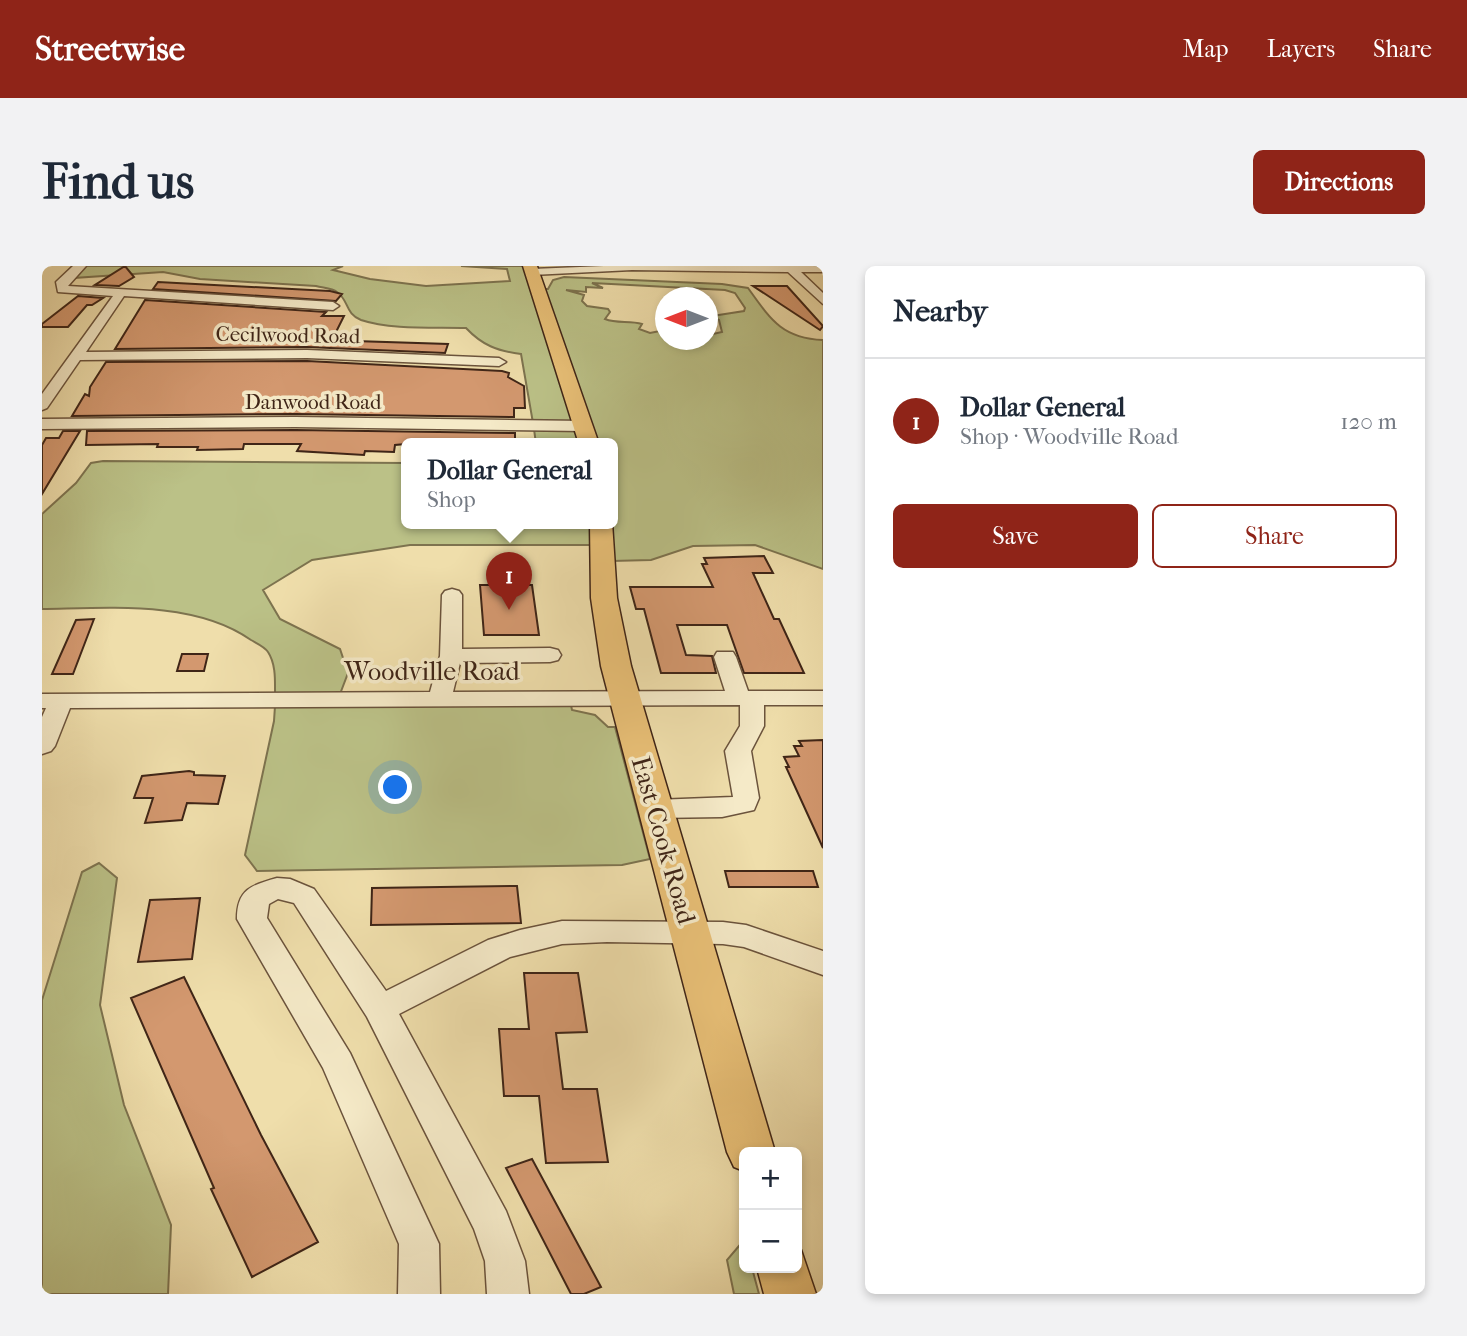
<!DOCTYPE html>
<meta charset="utf-8">
<style>
body{margin:0;font-family:"IM FELL French Canon",serif;background:#f2f2f3;color:#1f2937}
.controls{position:absolute;right:21px;bottom:21px;display:grid;overflow:hidden;border-radius:10px;box-shadow:0 4px 10px #0003}
.controls button{width:63px;height:63px;display:grid;place-items:center;padding:0;border:0;border-bottom:2px solid #e0e1e3;background:#fff;color:#1f2937;font:35px sans-serif}
.compass{position:absolute;left:613px;top:21px;width:63px;height:63px;border-radius:50%;background:#fff;box-shadow:0 4px 10px #0003;rotate:270deg}
.you{position:absolute;left:354px;top:522px;width:24px;height:24px;margin:-18px;border:5px solid #fff;border-radius:50%;background:#1a73e8;box-shadow:0 0 0 10px #1a73e833}
.badge{display:grid;place-items:center;width:46px;height:46px;border-radius:50%;background:#8f2418;color:#fff;font-size:23px;font-weight:700}
.pin{position:absolute;translate:-50% -58px;filter:drop-shadow(0 2px 4px #0008)}
.pin::after{content:'';position:absolute;top:37px;width:24px;height:21px;background:inherit;clip-path:polygon(0 0,100% 0,50% 100%)}
.popup{position:absolute;left:359px;top:172px;width:217px;height:91px;box-sizing:border-box;display:grid;place-content:center;border-radius:10px;background:#fff;filter:drop-shadow(0 2px 5px #0005);font-size:23px;white-space:nowrap;color:#747a83}
.popup b{font-size:26px;color:#1f2937}
.popup::after{content:'';position:absolute;left:50%;top:100%;margin-left:-14px;border:14px solid transparent;border-top-color:#fff}
.list{margin:0;padding:0;list-style:none}
h2{display:flex;justify-content:space-between;align-items:center;height:91px;margin:0;padding:0 28px;font-size:30px}
h2 small{font-size:23px;font-weight:400;color:#747a83}
.list li{display:grid;grid-template-columns:46px 1fr auto;gap:21px;align-items:center;box-sizing:border-box;height:126px;padding:0 28px;border-top:2px solid #e0e1e3}
.list b{display:block;font-size:26px;white-space:nowrap}
.list p{margin:0;font-size:23px;white-space:nowrap;color:#747a83}
.list em{font-size:23px;font-style:normal;color:#747a83}
.actions{display:flex;gap:14px;padding:21px 28px}
.actions a{flex:1;padding:16px 0;border:2px solid #8f2418;border-radius:10px;text-align:center;font-size:24px;color:#8f2418}
.actions .main{background:#8f2418;color:#fff}
.map{position:relative;flex:none;width:781px;height:1028px;overflow:hidden;border-radius:10px}
header{display:flex;align-items:center;gap:42px;box-sizing:border-box;height:98px;padding:0 35px;background:#8f2418;color:#fff}
header strong{font-size:33px}
nav{display:flex;gap:38px;margin-inline-start:auto;font-size:24px}
.intro{display:flex;align-items:center;justify-content:space-between;box-sizing:border-box;height:168px;padding:0 42px}
h1{margin:0;font-size:49px}
.button{padding:18px 32px;border-radius:10px;background:#8f2418;color:#fff;font-size:24px;font-weight:700}
main{display:flex;gap:42px;padding:0 42px}
aside{flex:1;background:#fff;border-radius:10px;box-shadow:0 4px 10px #0003}
.map>svg:first-child{display:block}
.green{fill:#bbc187;stroke:#7d734f;stroke-width:2;fill-rule:evenodd}
.building{fill:#d3986f;stroke:#3f2517;stroke-width:2}
.lines{fill:none;stroke-linecap:round;stroke-linejoin:round}
.minor-casing{stroke:#6b533c;stroke-width:3}
.major-casing{stroke:#3f2517;stroke-width:3}
.minor{fill:#f5eac8;fill-rule:evenodd}
.major{fill:#e8bf76;fill-rule:evenodd}
.labels{text-anchor:middle;stroke-width:7;stroke-linejoin:round;paint-order:stroke}
.far-street-label{font-size:21px;fill:#3f2517;stroke:#f5eac8}
.street-label{font-size:26px;fill:#3f2517;stroke:#f5eac8}
</style>
<header>
<strong>Streetwise</strong>
<nav><a>Map</a><a>Layers</a><a>Share</a></nav>
</header>
<div class="intro"><h1>Find us</h1><a class="button">Directions</a></div>
<main>
<div class="map">
<svg width="781" height="1028" viewBox="0 0 781 1028">
<rect width="100%" height="100%" fill="#efdeab"/>
<filter id="stains"><feTurbulence type="fractalNoise" baseFrequency=".00286" numOctaves="4"/><feColorMatrix values="0 0 0 0 .2 0 0 0 0 .09 0 0 0 0 .02 0 0 0 .5 -.17"/></filter>
<radialGradient id="worn" r=".72"><stop offset=".6" stop-color="#630" stop-opacity="0"/><stop offset="1" stop-color="#630" stop-opacity=".3"/></radialGradient>
<path class="green" d="M 44,0 L 301,0 L 291,4 L 328,13 L 384,20 L 468,15 L 465,3 L 419,0 L 483,0 L 534,158 L 491,157 L 479,88 C 455,85 440,79 424,62 C 392,61 349,64 319,54 C 303,48 307,34 295,26 C 290,22 281,22 274,20 L 158,13 L 121,6 L 31,12 Z
M 522,11 L 680,18 L 706,22 C 729,54 740,72 781,74 L 781,303 L 713,279 L 651,280 L 609,294 L 570,295 L 570,178 L 555,178 L 502,23 L 506,23 L 511,14 ZM 550,17 L 683,24 L 693,27 L 703,42 L 702,45 L 670,50 L 677,54 L 680,66 L 666,69 L 666,74 L 624,74 L 623,64 L 608,67 L 597,63 L 600,58 C 588,54 575,58 563,53 L 568,46 L 566,43 L 545,40 L 540,35 L 542,29 L 524,24 L 544,26 L 544,21 L 561,22 Z
M 492,163 L 537,164 L 540,178 L 494,178 Z
M 61,195 L 364,197 L 364,258 L 550,258 L 549,279 L 368,279 L 270,294 L 221,324 L 238,353 L 298,383 L 306,407 L 298,428 L 233,428 C 233,415 234,398 226,386 C 223,381 214,377 209,374 C 153,334 66,342 0,343 L 0,248 L 34,217 L 49,197 Z
M 529,439 L 530,444 L 553,449 L 566,461 L 573,461 L 608,593 L 580,599 L 215,605 L 203,589 L 232,455 L 233,440 Z
M 57,597 L 75,612 L 58,739 L 82,839 L 129,959 L 126,1028 L 0,1028 L 0,734 L 40,606 Z
M 702,974 L 702,1002 L 710,1002 L 717,1028 L 692,1028 L 685,994 Z"/>
<path class="building" d="M 83,0 L 92,11 L 77,20 L 53,19 Z
M 116,16 L 288,25 L 300,28 L 294,35 L 111,23 Z
M 711,20 L 745,20 L 781,60 L 778,64 Z
M 36,30 L 61,32 L 50,39 L 45,39 L 26,61 L 0,61 L 0,58 Z
M 103,34 L 284,46 L 280,50 L 302,50 L 292,70 L 315,70 L 313,75 L 406,78 L 403,87 L 265,81 L 73,83 Z
M 265,95 L 460,105 L 467,107 L 466,111 L 482,120 L 483,142 L 472,142 L 472,151 L 253,148 L 30,150 L 43,128 L 47,130 L 48,121 L 64,96 Z
M 253,164 L 473,167 L 473,178 L 364,178 L 353,179 L 352,186 L 323,185 L 322,189 L 255,185 L 259,178 L 202,178 L 201,183 L 155,184 L 156,181 L 115,181 L 116,178 L 44,179 L 45,165 Z
M 21,165 L 38,165 L 0,228 L 0,179 L 4,172 L 17,172 Z
M 722,290 L 731,307 L 711,307 L 732,353 L 737,353 L 762,407 L 702,407 L 685,359 L 635,359 L 644,389 L 670,390 L 674,407 L 619,407 L 602,343 L 594,343 L 588,321 L 671,321 L 660,298 L 665,298 L 662,292 Z
M 438,319 L 490,319 L 497,369 L 442,369 Z
M 52,353 L 31,408 L 10,408 L 34,354 Z
M 140,388 L 166,388 L 162,405 L 135,405 Z
M 781,474 L 781,582 L 744,501 L 747,501 L 742,491 L 757,490 L 752,480 L 760,480 L 757,475 Z
M 147,505 L 152,506 L 152,509 L 183,510 L 176,538 L 145,537 L 140,554 L 103,557 L 111,532 L 92,532 L 100,510 Z
M 683,605 L 771,605 L 776,621 L 687,621 Z
M 475,620 L 479,657 L 329,659 L 330,622 Z
M 158,632 L 150,693 L 96,696 L 108,634 Z
M 482,707 L 536,707 L 545,766 L 514,767 L 521,823 L 555,823 L 566,896 L 504,897 L 497,830 L 462,830 L 457,763 L 487,763 Z
M 142,711 L 219,869 L 276,976 L 210,1011 L 169,923 L 172,922 L 89,732 Z
M 490,893 L 559,1021 L 542,1028 L 529,1028 L 464,902 Z"/>
<g class="lines">
<defs>
<path id="minor" d="M 31,0 L 44,0 L 26,20 L 291,36 L 297,40 L 291,44 L 82,30 L 44,86 L 265,84 L 457,92 L 464,96 L 457,100 L 265,92 L 38,94 L 5,142 L 0,144 L 0,128 L 71,30 L 16,26 L 14,16 Z
M 562,0 L 781,0 L 781,6 L 759,6 L 781,27 L 781,38 L 746,6 L 590,4 L 490,9 L 484,6 L 490,3 Z
M 253,151 L 541,155 L 549,160 L 541,165 L 253,161 L 0,163 L 0,153 Z
M 410,323 L 417,325 L 420,329 L 420,383 L 508,382 L 516,384 L 519,389 L 516,394 L 508,396 L 418,397 L 411,426 L 683,425 L 672,391 L 675,386 L 691,386 L 694,391 L 706,425 L 781,425 L 781,439 L 722,439 L 722,460 L 709,485 L 717,532 L 712,544 L 680,551 L 613,552 L 603,549 L 599,543 L 603,537 L 613,534 L 691,531 L 683,485 L 698,460 L 698,439 L 28,442 L 13,480 L 9,485 L 0,488 L 0,451 L 4,442 L 0,442 L 0,428 L 388,426 L 398,390 L 400,329 L 403,325 Z
M 235,612 L 248,613 L 272,623 L 344,725 L 446,674 L 478,664 L 520,655 L 681,656 L 704,659 L 781,685 L 781,709 L 702,681 L 681,678 L 565,676 L 520,678 L 468,691 L 357,748 L 464,945 L 483,995 L 487,1028 L 445,1028 L 443,995 L 432,963 L 325,751 L 252,637 L 236,633 L 227,638 L 225,652 L 308,787 L 391,965 L 397,978 L 398,1028 L 356,1028 L 357,978 L 281,802 L 195,653 C 195,624 209,619 235,612 Z"/>
<path id="major" d="M 481,0 L 495,0 L 557,178 L 537,178 Z
M 570,256 L 575,332 L 589,400 L 733,886 L 702,886 L 702,905 L 692,901 L 685,886 L 559,400 L 549,332 L 548,258 L 570,258 Z
M 755,983 L 759,984 L 774,1028 L 722,1028 L 715,1002 L 755,1002 Z"/>
</defs>
<use href="#minor" class="minor-casing"/>
<use href="#major" class="major-casing"/>
<use href="#minor" class="minor"/>
<use href="#major" class="major"/>
</g>
<g class="labels">
<g class="far-street-label">
<text transform="translate(246 69) rotate(1)" y="7">Cecilwood Road</text>
<text x="271" y="143">Danwood Road</text>
</g>
<g class="street-label">
<text x="390" y="414">Woodville Road</text>
<text transform="translate(622 574) rotate(74)" y="9">East Cook Road</text>
</g>
</g>
<rect width="100%" height="100%" filter="url(#stains)"/>
<rect width="100%" height="100%" fill="url(#worn)"/>
</svg>
<div class="controls">
<button>+</button>
<button>−</button>
</div>
<svg class="compass" viewBox="-18 -18 36 36"><path d="M0-13l5 13h-10z" fill="#e53935"/><path d="M0 13l5-13h-10z" fill="#747a83"/></svg>
<div class="you"></div>
<div class="pin badge" style="left:467px;top:344px">1</div>
<div class="popup"><b>Dollar General</b>Shop</div>
</div>
<aside>
<h2>Nearby<small></small></h2>
<ul class="list">
<li><span class="badge">1</span><div><b>Dollar General</b><p>Shop · Woodville Road</p></div><em>120 m</em></li>
</ul>
<div class="actions"><a class="main">Save</a><a>Share</a></div>
</aside>
</main>
